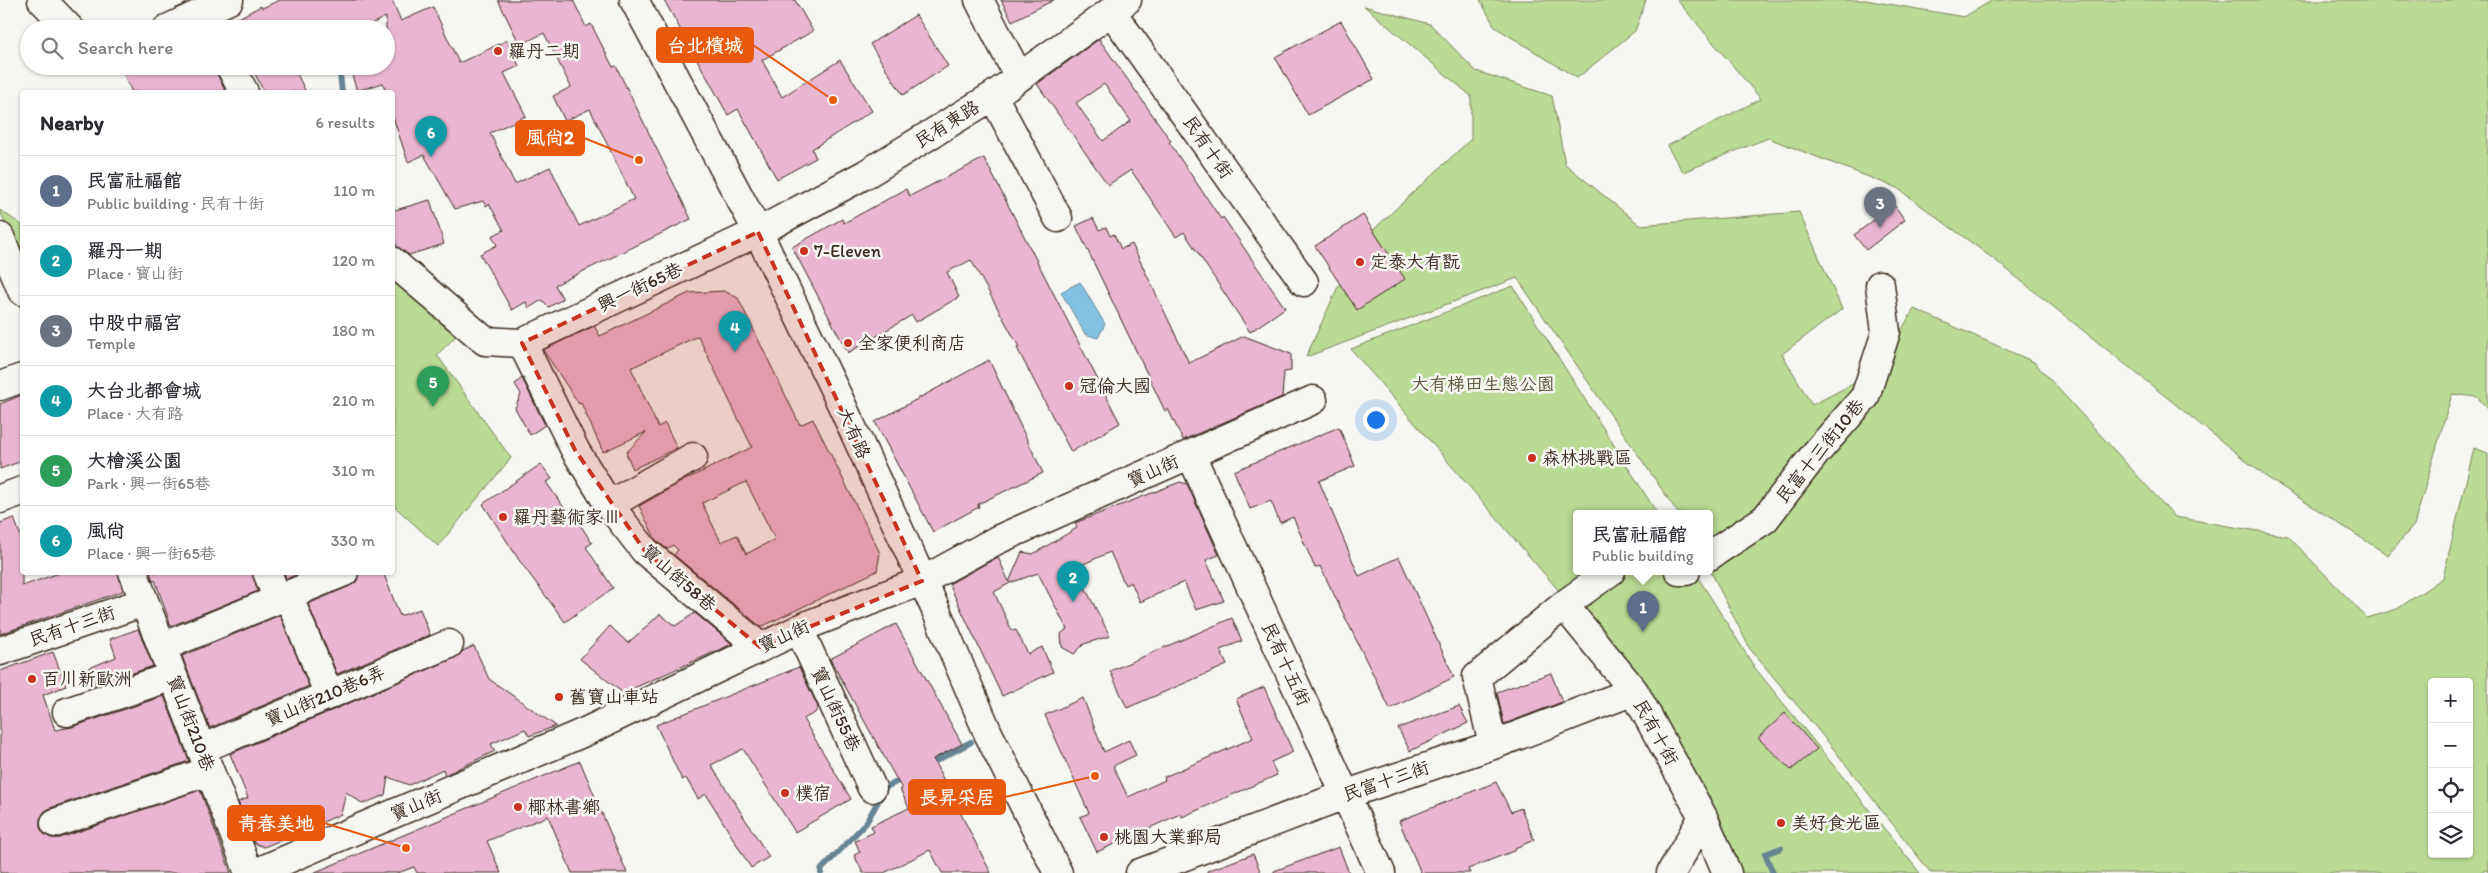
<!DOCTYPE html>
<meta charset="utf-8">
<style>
body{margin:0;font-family:Itim,"LXGW WenKai TC",sans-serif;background:#f2f2f3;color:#2b2b33}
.controls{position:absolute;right:15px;bottom:15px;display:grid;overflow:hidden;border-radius:5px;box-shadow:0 1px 4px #0004}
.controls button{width:45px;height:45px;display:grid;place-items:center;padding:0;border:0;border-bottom:1px solid #e1e1e2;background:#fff;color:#2b2b33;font:25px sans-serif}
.you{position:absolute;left:1375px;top:419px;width:18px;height:18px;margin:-12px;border:4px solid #fff;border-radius:50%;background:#1a73e8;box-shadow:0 0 0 8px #1a73e833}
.badge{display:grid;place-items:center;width:32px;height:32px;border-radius:50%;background:#c8321e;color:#fff;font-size:16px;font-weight:700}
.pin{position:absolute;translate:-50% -41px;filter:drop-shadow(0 1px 2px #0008)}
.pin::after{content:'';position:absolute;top:26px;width:18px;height:15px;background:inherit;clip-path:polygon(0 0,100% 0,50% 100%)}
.popup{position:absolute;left:1573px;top:510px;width:140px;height:65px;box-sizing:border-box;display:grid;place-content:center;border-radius:5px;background:#fff;filter:drop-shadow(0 1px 4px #0005);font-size:16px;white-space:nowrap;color:#7c7c81}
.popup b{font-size:19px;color:#2b2b33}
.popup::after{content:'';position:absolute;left:50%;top:100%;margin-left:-10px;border:10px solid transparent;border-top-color:#fff}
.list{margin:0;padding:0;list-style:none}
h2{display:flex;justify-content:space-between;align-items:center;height:65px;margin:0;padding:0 20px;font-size:21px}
h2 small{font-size:16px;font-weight:400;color:#7c7c81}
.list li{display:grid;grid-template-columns:32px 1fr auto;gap:15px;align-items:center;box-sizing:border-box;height:70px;padding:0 20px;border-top:1px solid #e1e1e2}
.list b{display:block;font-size:19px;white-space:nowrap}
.list p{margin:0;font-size:16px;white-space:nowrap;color:#7c7c81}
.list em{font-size:16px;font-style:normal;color:#7c7c81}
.icon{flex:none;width:28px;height:28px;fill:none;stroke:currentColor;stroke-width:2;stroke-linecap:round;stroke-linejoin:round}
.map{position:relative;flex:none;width:2488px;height:873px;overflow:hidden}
.search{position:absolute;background:#fff;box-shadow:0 1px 4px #0004;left:20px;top:20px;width:375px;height:55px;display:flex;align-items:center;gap:12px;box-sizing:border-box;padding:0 18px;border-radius:28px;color:#7c7c81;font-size:19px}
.panel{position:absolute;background:#fff;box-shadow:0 1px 4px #0004;left:20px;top:90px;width:375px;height:485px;border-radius:5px}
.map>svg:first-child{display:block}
.green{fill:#badb94;stroke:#7a8259;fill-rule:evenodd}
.water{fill:#82c1e3;stroke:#668594}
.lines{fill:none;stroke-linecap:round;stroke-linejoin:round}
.stream{stroke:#668594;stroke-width:6}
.building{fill:#e9b6d1;stroke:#3b2a1e;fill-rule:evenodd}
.minor-casing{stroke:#3b2a1e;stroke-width:31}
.minor{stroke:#f6f6f2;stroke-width:28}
.marked{fill:#c8321e;fill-opacity:0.2;stroke:#c8321e;stroke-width:4;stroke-dasharray:10 6;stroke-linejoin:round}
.poi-dot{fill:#c8321e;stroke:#f6f6f2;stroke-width:2}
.labels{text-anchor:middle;stroke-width:5;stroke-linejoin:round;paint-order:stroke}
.poi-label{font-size:18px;fill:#3b2a1e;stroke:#f6f6f2;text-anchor:start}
.street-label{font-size:18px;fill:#3b2a1e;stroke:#f6f6f2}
.park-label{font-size:18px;fill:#5b563c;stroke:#f6f6f2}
.leader{fill:none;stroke:#e8590c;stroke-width:2}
.callout-dot{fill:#e8590c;stroke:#f6f6f2;stroke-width:2}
.callout{fill:#e8590c;stroke:#e8590c;stroke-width:2}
.callout-label{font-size:19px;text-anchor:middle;font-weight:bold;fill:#fff}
</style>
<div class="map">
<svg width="2488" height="873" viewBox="0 0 2488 873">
<rect width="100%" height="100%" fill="#f6f6f2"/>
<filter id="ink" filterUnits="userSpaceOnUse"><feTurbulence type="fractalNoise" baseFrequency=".02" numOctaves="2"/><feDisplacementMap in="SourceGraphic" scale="10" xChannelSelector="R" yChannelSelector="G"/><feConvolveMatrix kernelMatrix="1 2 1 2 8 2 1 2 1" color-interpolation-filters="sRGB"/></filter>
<g filter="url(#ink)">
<path class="green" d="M 1480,0 L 1646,0 L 1635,31 L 1577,78 L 1495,27 Z
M 1677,0 L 1865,0 L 1964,17 L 1993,0 L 2488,0 L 2488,409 L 2477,397 L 2452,394 L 2414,525 L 2388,555 L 2265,476 L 1995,260 L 1897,188 L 1768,138 L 1683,172 L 1667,146 L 1761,99 Z
M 1364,6 L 1430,24 L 1476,71 L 1552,96 L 1565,164 L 1640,225 L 1799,212 L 1842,309 L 1782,354 L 1812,405 L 1876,372 L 1914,309 L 2034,362 L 2175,517 L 2288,536 L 2367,618 L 2397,609 L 2443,578 L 2474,448 L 2488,453 L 2488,872 L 2486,870 L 2479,873 L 1931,873 L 1828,742 L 1750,649 L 1709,568 L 1709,513 L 1678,513 L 1517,278 L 1306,357 L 1357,245 L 1471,139 L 1471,96 ZM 2432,682 L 2469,682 L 2469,854 L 2432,854 Z
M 0,210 L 22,225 L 22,262 L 0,211 Z
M 392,274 L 459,333 L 437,355 L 511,458 L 438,546 L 393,505 Z
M 1513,286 L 1657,513 L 1577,513 L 1577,571 L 1694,571 L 1755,668 L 1920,873 L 1742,873 L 1720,818 L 1633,677 L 1351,349 Z"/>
<path class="water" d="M 1080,282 L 1105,324 L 1098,338 L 1085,334 L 1061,292 Z"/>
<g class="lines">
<path class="stream" d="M 339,66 L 342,92
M 928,765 L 971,742
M 821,873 L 821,870 L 866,823 L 886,787 L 904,778
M 1773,873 L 1765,854 L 1781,848"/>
</g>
<path class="building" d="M 280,0 L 392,0 L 401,21 L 433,7 L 459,63 L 508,40 L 519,66 L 504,73 L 526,116 L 490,133 L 515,184 L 550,167 L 579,226 L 634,199 L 590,109 L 565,121 L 553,96 L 571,87 L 544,33 L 520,45 L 498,0 L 573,0 L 586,27 L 591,24 L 613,67 L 616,66 L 691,219 L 555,285 L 563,299 L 549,307 L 542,300 L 529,308 L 526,302 L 512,310 L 480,254 L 497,245 L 492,236 L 504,230 L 489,204 L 486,206 L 483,201 L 455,209 L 424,155 L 408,162 L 392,114 L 392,92 L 386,92 L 383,83 L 357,91 L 349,66 L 386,66 L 386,17 L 360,29 L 218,29 L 261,6 L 262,8 Z
M 664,0 L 795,0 L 813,31 L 762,60 L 782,97 L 840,60 L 872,111 L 812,149 L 816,158 L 777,179 L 738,109 L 728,115 Z
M 1001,0 L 1054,0 L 1012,21 Z
M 916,15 L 948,66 L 903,95 L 870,44 Z
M 1341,21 L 1374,79 L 1308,115 L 1275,57 Z
M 1099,39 L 1171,141 L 1169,142 L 1221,219 L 1223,217 L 1285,308 L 1250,332 L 1184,232 L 1176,237 L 1131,170 L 1108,185 L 1037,84 ZM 1104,84 L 1131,121 L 1103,141 L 1076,103 Z
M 131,66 L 213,66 L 226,92 L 132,92 L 122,71 Z
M 251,66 L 293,66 L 306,92 L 264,92 Z
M 984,158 L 1120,423 L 1071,452 L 1017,348 L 1019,347 L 971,260 L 947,272 L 959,297 L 916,322 L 912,315 L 848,353 L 792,247 L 842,219 L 844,223 L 906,189 L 910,196 Z
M 430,200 L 444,244 L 409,255 L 397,247 L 392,232 L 392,211 Z
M 1894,205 L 1905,220 L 1866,250 L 1854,235 Z
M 1363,215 L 1405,279 L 1357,310 L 1315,246 Z
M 1093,218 L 1099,230 L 1106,227 L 1110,236 L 1114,234 L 1121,249 L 1132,244 L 1189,363 L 1244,336 L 1291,354 L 1291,371 L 1284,372 L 1282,397 L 1183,440 L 1168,409 L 1165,411 L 1076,226 Z
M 724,291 L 738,298 L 800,425 L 813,419 L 880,553 L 877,571 L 761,627 L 674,555 L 678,550 L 673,545 L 667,549 L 656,540 L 639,506 L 683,481 L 752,447 L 698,336 L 631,368 L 658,427 L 665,423 L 677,448 L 633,469 L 626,453 L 646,432 L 603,452 L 581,403 L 579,404 L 543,350 L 594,326 L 600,336 L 689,293 ZM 746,482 L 775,539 L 746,554 L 737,535 L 721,542 L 702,503 Z
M 989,360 L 1043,473 L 978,504 L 979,507 L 933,532 L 875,422 Z
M 522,378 L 545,425 L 530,435 L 515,408 L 521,394 L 515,384 Z
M 22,395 L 22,461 L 0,469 L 0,404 Z
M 1339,427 L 1355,466 L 1319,481 L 1359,576 L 1399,557 L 1454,677 L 1390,709 L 1320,566 L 1315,568 L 1293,517 L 1280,523 L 1271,501 L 1250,509 L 1234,471 Z
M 541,464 L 552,479 L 546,482 L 567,512 L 570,509 L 592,543 L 586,547 L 613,588 L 565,622 L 519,560 L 483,504 Z
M 1180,482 L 1187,484 L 1219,555 L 1206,560 L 1224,601 L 1196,610 L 1184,582 L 1140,602 L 1131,582 L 1125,585 L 1110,552 L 1075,568 L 1110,636 L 1084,644 L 1074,654 L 1062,647 L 1061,634 L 1067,629 L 1038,573 L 1010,583 L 994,592 L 1012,631 L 1016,630 L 1028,654 L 1042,647 L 1053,672 L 1002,696 L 949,584 L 998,557 L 1009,582 L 1022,552 L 1033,554 L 1077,528 L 1075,523 Z
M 14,518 L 22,540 L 22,586 L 62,572 L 118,572 L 123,591 L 0,634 L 0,523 Z
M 150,572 L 252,572 L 258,591 L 171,626 L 155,580 L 153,581 Z
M 284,572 L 302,572 L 286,579 Z
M 359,572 L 383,572 L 400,616 L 420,609 L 430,635 L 337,674 L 308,604 L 350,586 L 357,581 Z
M 695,613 L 732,644 L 623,693 L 580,659 L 610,626 L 628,643 L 660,614 L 675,626 Z
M 280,615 L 309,686 L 210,728 L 182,656 Z
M 1232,618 L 1242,641 L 1220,650 L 1227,665 L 1127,708 L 1110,671 Z
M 896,624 L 962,744 L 933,759 L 991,873 L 942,873 L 930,850 L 884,873 L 863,873 L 854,855 L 860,852 L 855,841 L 874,832 L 871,826 L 909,808 L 900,789 L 902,789 L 830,659 Z
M 138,629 L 153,666 L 96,686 L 89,668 L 116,657 L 110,639 Z
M 474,646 L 489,679 L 556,726 L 529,736 L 525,729 L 491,744 L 495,751 L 445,775 L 443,769 L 409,785 L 388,777 L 385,795 L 363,804 L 346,792 L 341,814 L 321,823 L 303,811 L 298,833 L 264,847 L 254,843 L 238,802 L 248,798 L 230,754 L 455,658 L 463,651 Z
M 53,652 L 66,686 L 43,695 L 55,730 L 72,727 L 164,696 L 189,761 L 50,808 L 44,812 L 40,819 L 40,828 L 44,834 L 51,838 L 60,838 L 200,790 L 231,873 L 0,873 L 0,671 Z
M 799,667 L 818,707 L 815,713 L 803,719 L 851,799 L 795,832 L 743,749 L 711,765 L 769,857 L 751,868 L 706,794 L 698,799 L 686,778 L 682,780 L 656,725 Z
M 1551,673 L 1562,702 L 1504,724 L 1497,692 Z
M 1264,687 L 1293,752 L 1271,762 L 1277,775 L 1182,817 L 1180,814 L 1097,852 L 1080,817 L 1089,813 L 1045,715 L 1083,698 L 1104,752 L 1129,740 L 1136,755 L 1113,766 L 1128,797 L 1165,780 L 1164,777 L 1253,738 L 1236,699 Z
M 1459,706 L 1468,723 L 1410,751 L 1398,728 Z
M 1785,713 L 1817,749 L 1791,770 L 1758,738 Z
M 580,761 L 627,873 L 572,873 L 548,816 L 487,841 L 501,873 L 417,873 L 414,867 L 398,873 L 313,873 Z
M 1496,782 L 1511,812 L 1521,808 L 1534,840 L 1515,848 L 1516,850 L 1468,869 L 1470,873 L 1421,873 L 1399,821 Z
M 1339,847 L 1349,873 L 1274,873 L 1274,871 Z
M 1253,854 L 1261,873 L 1207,873 L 1207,871 Z"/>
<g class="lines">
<defs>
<path id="minor" d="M 42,0 L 70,29
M 634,0 L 758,232 L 840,401 L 935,608 L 988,733 L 1058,873
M 979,0 L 1019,77
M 1111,11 L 1304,282
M 167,29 L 229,0
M 230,66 L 244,92
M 993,96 L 1058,218
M 0,237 L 22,291
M 392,261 L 485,341 L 522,343 L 758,232 L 866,174 L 993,96 L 1127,0
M 522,343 L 575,450 L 609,505 L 645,551 L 760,647
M 0,386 L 22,378
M 1191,455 L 1381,873
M 0,499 L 22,491
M 609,505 L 693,457
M 1709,556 L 1765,519 L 1815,454 L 1865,397 L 1886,332 L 1880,285
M 1679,571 L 1686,571
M 133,572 L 249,873
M 267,572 L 278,600
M 288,595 L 329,695
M 1564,605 L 1634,691 L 1703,817 L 1727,873
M 799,629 L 872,788
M 162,647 L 344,572
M 0,651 L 144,602
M 67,712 L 173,676
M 1493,745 L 1477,677 L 1565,604 L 1611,571
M 201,749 L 449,644
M 55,823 L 209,771
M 255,873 L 587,731 L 810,624 L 922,581 L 997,540 L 1313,400
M 1140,873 L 1347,794 L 1493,745 L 1634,691
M 1671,873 L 1703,817"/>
</defs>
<use href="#minor" class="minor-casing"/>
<use href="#minor" class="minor"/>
</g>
</g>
<path class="marked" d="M 758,232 L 922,581 L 760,647 L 645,551 L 575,450 L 522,343 Z"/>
<g class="poi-dot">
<circle cx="498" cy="51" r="5"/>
<circle cx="804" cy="251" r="5"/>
<circle cx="1360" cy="262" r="5"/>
<circle cx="848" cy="343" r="5"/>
<circle cx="1069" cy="386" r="5"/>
<circle cx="1532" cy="458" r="5"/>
<circle cx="503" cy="517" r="5"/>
<circle cx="32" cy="679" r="5"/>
<circle cx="559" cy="697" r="5"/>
<circle cx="785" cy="793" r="5"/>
<circle cx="518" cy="807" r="5"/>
<circle cx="1781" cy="823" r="5"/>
<circle cx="1104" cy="837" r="5"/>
</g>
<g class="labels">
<g class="poi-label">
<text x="508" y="57">羅丹二期</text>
<text x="814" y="257">7-Eleven</text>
<text x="1370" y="268">定泰大有翫</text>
<text x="858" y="349">全家便利商店</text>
<text x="1079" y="392">冠倫大國</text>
<text x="1542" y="464">森林挑戰區</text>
<text x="513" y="523">羅丹藝術家Ⅲ</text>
<text x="42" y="685">百川新歐洲</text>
<text x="569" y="703">舊寶山車站</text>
<text x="795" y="799">樸宿</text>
<text x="528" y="813">椰林書鄉</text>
<text x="1791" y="829">美好食光區</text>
<text x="1114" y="843">桃園大業郵局</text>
</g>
<g class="street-label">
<text transform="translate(947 124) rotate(-32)" y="6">民有東路</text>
<text transform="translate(1208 147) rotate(55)" y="6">民有十街</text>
<text transform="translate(640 287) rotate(-25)" y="6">興一街65巷</text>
<text transform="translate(854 433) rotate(66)" y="6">大有路</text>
<text transform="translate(1820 451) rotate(-51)" y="6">民富十三街10巷</text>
<text transform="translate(1153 471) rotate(-24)" y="6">寶山街</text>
<text transform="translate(679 578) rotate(41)" y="6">寶山街58巷</text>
<text transform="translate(72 626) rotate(-19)" y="6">民有十三街</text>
<text transform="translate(784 636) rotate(-25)" y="6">寶山街</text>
<text transform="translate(1286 664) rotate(65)" y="6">民有十五街</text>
<text transform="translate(325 696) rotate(-23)" y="6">寶山街210巷6弄</text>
<text transform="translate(836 709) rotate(65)" y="6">寶山街55巷</text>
<text transform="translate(191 723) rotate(69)" y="6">寶山街210巷</text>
<text transform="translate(1656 732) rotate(61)" y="6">民有十街</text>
<text transform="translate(1386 781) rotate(-19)" y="6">民富十三街</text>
<text transform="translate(416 805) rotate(-23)" y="6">寶山街</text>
</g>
<g class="park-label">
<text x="1483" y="390">大有梯田生態公園</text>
</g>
</g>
<path class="leader" d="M833 100L753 45M639 160L584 138M1095 776L1005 797M406 848L324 823"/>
<g class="callout-dot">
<circle cx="833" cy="100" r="5"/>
<circle cx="639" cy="160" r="5"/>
<circle cx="1095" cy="776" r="5"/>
<circle cx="406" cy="848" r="5"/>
</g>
<g class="callout">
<rect x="657" y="28" width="96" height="34" rx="5"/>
<rect x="516" y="121" width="68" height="34" rx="5"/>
<rect x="909" y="780" width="96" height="34" rx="5"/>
<rect x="228" y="806" width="96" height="34" rx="5"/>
</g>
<g class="callout-label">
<text x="705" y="52">台北檳城</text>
<text x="550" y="144">風尚2</text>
<text x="957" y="804">長昇采居</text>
<text x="276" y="830">青春美地</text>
</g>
</svg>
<div class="controls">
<button>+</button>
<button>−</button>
<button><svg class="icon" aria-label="locate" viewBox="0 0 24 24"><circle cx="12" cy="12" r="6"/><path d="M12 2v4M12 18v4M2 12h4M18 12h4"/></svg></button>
<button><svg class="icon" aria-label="layers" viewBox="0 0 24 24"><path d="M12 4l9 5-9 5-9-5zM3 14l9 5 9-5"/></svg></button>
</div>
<div class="you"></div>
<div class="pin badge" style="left:1643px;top:632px;background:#5c6f8a">1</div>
<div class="popup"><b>民富社福館</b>Public building</div>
<div class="pin badge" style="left:1073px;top:602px;background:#0f9aa8">2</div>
<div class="pin badge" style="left:1880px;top:228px;background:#6b7280">3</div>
<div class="pin badge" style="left:735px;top:352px;background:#0f9aa8">4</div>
<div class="pin badge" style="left:433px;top:407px;background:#2e9e5b">5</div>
<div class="pin badge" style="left:431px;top:157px;background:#0f9aa8">6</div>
<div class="search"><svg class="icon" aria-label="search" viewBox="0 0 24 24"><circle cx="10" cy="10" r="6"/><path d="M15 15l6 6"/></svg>Search here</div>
<section class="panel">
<h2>Nearby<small>6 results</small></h2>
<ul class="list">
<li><span class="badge" style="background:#5c6f8a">1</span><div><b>民富社福館</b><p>Public building · 民有十街</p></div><em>110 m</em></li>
<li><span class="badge" style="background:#0f9aa8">2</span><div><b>羅丹一期</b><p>Place · 寶山街</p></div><em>120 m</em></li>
<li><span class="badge" style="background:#6b7280">3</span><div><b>中股中福宮</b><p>Temple</p></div><em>180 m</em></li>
<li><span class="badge" style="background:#0f9aa8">4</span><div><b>大台北都會城</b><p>Place · 大有路</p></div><em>210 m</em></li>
<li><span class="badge" style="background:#2e9e5b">5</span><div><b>大檜溪公園</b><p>Park · 興一街65巷</p></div><em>310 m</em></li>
<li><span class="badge" style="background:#0f9aa8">6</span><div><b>風尚</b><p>Place · 興一街65巷</p></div><em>330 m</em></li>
</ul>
</section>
</div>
